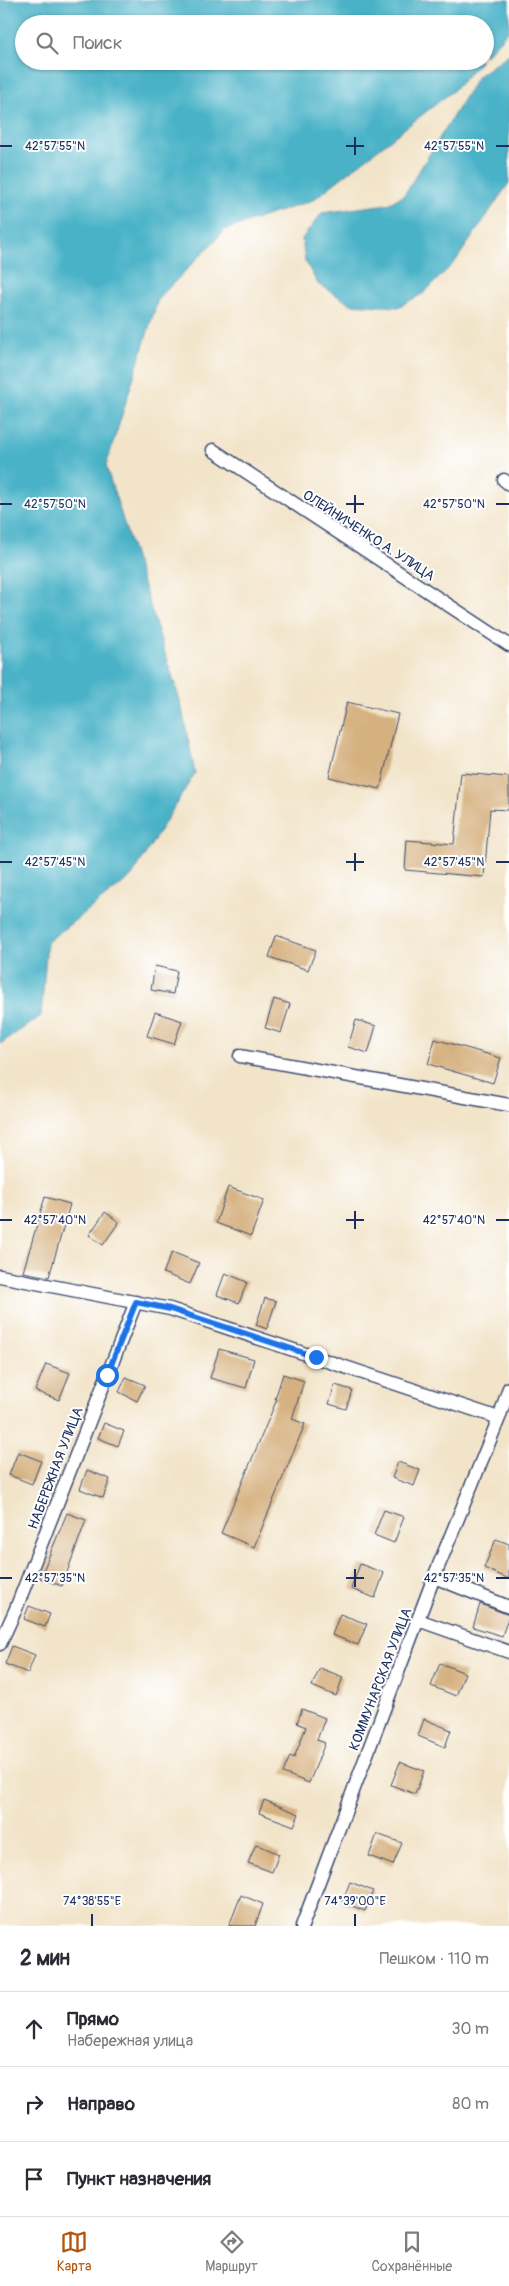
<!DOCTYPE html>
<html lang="ru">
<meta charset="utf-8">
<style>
body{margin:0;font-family:Pangolin,sans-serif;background:#f2f2f3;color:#2b2b33}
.stop{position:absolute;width:15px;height:15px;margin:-11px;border:4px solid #1a73e8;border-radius:50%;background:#fff}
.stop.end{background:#1a73e8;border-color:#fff;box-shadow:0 1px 5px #0008}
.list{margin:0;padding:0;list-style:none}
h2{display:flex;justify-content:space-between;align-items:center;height:65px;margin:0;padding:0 20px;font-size:21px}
h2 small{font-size:16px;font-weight:400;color:#7c7c81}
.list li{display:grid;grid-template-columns:32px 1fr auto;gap:15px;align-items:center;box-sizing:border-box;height:75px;padding:0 20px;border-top:1px solid #e1e1e2}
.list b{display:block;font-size:19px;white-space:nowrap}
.list p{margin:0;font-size:16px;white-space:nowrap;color:#7c7c81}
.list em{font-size:16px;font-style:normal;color:#7c7c81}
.icon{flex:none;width:28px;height:28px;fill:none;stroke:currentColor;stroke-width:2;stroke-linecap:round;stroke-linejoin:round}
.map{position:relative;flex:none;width:509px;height:1926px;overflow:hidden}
.search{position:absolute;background:#fff;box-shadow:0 1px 4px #0004;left:15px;right:15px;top:15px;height:55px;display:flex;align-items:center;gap:12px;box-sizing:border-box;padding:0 18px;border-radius:28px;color:#7c7c81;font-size:19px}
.sheet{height:290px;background:#fff}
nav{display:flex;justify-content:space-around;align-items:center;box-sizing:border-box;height:70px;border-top:1px solid #e1e1e2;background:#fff;font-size:14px;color:#7c7c81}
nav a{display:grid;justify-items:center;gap:2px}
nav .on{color:#b45309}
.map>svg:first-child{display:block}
.water{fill:#49b2c7;stroke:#327092}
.building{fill:#d6b180}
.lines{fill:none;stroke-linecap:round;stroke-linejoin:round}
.minor-casing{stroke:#3b4a6e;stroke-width:15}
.minor{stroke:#fff;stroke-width:12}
.route{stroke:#1a73e8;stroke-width:6}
.ticks{fill:none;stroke:#1b2f5e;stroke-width:2}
.labels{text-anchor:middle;stroke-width:4;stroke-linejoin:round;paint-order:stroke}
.street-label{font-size:14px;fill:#1b2f5e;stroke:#fff}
.ticks-label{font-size:12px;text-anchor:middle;fill:#1b2f5e;stroke:#fff;stroke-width:4;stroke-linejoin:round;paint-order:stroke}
</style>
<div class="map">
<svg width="509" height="1926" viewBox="0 0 509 1926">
<rect width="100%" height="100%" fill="#fff"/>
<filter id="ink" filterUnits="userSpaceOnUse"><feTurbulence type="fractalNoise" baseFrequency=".02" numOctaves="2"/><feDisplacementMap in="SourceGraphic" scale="10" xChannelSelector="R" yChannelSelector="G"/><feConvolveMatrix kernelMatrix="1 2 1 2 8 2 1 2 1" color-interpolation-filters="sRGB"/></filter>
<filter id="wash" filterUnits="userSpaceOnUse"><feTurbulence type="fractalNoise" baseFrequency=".0096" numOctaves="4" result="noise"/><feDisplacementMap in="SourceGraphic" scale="20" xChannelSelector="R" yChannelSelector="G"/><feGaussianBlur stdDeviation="1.12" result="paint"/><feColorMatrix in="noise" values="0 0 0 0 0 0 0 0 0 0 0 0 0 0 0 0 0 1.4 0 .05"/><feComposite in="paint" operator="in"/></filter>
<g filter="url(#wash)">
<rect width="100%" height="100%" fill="#f2e4c9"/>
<path class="water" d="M 0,0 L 509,0 L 509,30 L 485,56 L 485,24 L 24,24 L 24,61 L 481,61 L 454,90 L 313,200 L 225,230 L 158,299 L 106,466 L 181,704 L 195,773 L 132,876 L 47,942 L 41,1016 L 0,1044 Z
M 509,54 L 509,183 L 455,262 L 424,293 L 398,307 L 351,304 L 318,284 L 305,261 L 302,239 L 322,213 L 388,204 L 404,195 L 478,76 Z"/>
<g id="blocks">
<path class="building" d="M 347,702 L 398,714 L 380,789 L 329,777 Z
M 461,773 L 509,777 L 509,810 L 490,809 L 484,877 L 405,870 L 407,840 L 454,844 Z
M 276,936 L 316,950 L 308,970 L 269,957 Z
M 155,966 L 177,971 L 173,994 L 151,990 Z
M 274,999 L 290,1004 L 281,1033 L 265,1028 Z
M 155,1012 L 182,1021 L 174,1044 L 147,1036 Z
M 356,1020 L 376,1026 L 368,1053 L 348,1047 Z
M 435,1039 L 501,1058 L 493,1083 L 428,1064 Z
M 228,1187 L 264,1200 L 251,1236 L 216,1223 Z
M 45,1197 L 70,1204 L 49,1277 L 23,1272 Z
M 105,1212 L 119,1222 L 103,1245 L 89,1235 Z
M 172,1252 L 199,1263 L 190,1284 L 163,1273 Z
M 225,1273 L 247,1282 L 239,1303 L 217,1295 Z
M 265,1298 L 276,1301 L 267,1329 L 256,1325 Z
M 219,1349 L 254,1359 L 246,1388 L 210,1378 Z
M 46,1364 L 70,1373 L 59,1400 L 35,1391 Z
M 283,1374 L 304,1381 L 292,1419 L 305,1424 L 254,1547 L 221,1533 L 277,1399 L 275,1399 Z
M 126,1377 L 145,1385 L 137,1401 L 119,1392 Z
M 335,1385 L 352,1390 L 346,1409 L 329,1404 Z
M 104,1423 L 124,1431 L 118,1446 L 98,1438 Z
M 18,1452 L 41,1461 L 32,1484 L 9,1475 Z
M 398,1462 L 420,1470 L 414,1486 L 392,1478 Z
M 87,1470 L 110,1479 L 103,1498 L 80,1489 Z
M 384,1510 L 404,1517 L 394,1543 L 374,1535 Z
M 67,1513 L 86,1520 L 62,1586 L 40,1578 Z
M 496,1539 L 509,1544 L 509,1579 L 484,1568 Z
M 360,1564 L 384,1573 L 375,1598 L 351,1589 Z
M 480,1604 L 509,1615 L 502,1636 L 473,1627 Z
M 29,1606 L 50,1614 L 45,1627 L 24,1619 Z
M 340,1614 L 367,1624 L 358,1645 L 332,1635 Z
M 12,1646 L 35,1655 L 28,1673 L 5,1664 Z
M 440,1663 L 465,1673 L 456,1696 L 431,1686 Z
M 320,1668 L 343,1677 L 336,1696 L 312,1686 Z
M 302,1709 L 325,1718 L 317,1740 L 325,1743 L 309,1783 L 283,1773 L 290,1756 L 294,1758 L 306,1727 L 297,1723 Z
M 424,1719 L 451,1730 L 445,1747 L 418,1736 Z
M 400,1762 L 424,1771 L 415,1794 L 391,1785 Z
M 264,1800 L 299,1814 L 294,1826 L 259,1813 Z
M 377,1834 L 402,1843 L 393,1865 L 369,1856 Z
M 256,1844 L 279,1854 L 272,1872 L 248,1863 Z
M 350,1882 L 373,1891 L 365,1911 L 342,1902 Z
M 241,1895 L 263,1904 L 255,1926 L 229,1926 Z"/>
</g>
</g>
<g filter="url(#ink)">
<use href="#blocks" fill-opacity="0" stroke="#3b4a6e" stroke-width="1"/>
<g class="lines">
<defs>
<path id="minor" d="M 213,450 L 509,645
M 504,480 L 509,484
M 240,1056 L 509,1105
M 0,1276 L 170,1309 L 499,1418
M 434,1577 L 509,1607
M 418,1620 L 509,1652
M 0,1644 L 15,1611 L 136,1302
M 302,1926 L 434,1577 L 499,1418 L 509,1388"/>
</defs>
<use href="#minor" class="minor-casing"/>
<use href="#minor" class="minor"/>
</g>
</g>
<g class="lines" filter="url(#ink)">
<path class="route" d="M 107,1375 L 136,1302 L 170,1309 L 316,1357"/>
</g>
<path class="ticks" d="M 355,137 L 355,155M 0,146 L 12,146M 346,146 L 364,146M 496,146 L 509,146M 355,495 L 355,513M 0,504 L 12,504M 346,504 L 364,504M 496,504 L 509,504M 355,853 L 355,871M 0,862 L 12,862M 346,862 L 364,862M 496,862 L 509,862M 355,1211 L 355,1229M 0,1220 L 12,1220M 346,1220 L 364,1220M 496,1220 L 509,1220M 355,1569 L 355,1587M 0,1578 L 12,1578M 346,1578 L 364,1578M 496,1578 L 509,1578M 92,1914 L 92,1926M 355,1914 L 355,1926"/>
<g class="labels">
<g class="street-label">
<text transform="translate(369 535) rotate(33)" y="5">ОЛЕЙНИЧЕНКО А. УЛИЦА</text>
<text transform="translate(55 1468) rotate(-69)" y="5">НАБЕРЕЖНАЯ УЛИЦА</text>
<text transform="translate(380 1679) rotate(-69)" y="5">КОММУНАРСКАЯ УЛИЦА</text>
</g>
</g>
<g class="ticks-label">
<text x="55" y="150">42°57'55"N</text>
<text x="454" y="150">42°57'55"N</text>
<text x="55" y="508">42°57'50"N</text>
<text x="454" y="508">42°57'50"N</text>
<text x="55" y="866">42°57'45"N</text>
<text x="454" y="866">42°57'45"N</text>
<text x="55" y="1224">42°57'40"N</text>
<text x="454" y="1224">42°57'40"N</text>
<text x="55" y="1582">42°57'35"N</text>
<text x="454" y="1582">42°57'35"N</text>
<text x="92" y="1905">74°38'55"E</text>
<text x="355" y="1905">74°39'00"E</text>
</g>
</svg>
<div class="stop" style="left:107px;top:1375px"></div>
<div class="stop end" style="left:316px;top:1357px"></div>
<div class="search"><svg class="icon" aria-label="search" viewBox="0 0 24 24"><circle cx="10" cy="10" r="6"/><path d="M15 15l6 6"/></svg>Поиск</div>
</div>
<section class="sheet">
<h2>2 мин<small>Пешком · 110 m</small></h2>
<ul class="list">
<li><svg class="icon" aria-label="ahead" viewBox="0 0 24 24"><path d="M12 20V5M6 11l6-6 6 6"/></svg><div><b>Прямо</b><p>Набережная улица</p></div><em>30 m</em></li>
<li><svg class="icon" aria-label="right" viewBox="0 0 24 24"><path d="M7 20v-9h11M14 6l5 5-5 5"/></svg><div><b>Направо</b></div><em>80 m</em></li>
<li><svg class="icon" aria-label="arrive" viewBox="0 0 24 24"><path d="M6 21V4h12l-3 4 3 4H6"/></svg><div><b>Пункт назначения</b></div></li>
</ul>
</section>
<nav>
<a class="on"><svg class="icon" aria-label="map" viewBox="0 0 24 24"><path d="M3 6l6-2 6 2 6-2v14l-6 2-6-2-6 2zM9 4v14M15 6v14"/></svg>Карта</a>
<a><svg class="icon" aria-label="directions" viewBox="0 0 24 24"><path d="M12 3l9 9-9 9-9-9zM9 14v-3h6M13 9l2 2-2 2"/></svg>Маршрут</a>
<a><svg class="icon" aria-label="saved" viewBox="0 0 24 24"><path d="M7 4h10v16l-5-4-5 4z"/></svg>Сохранённые</a>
</nav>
